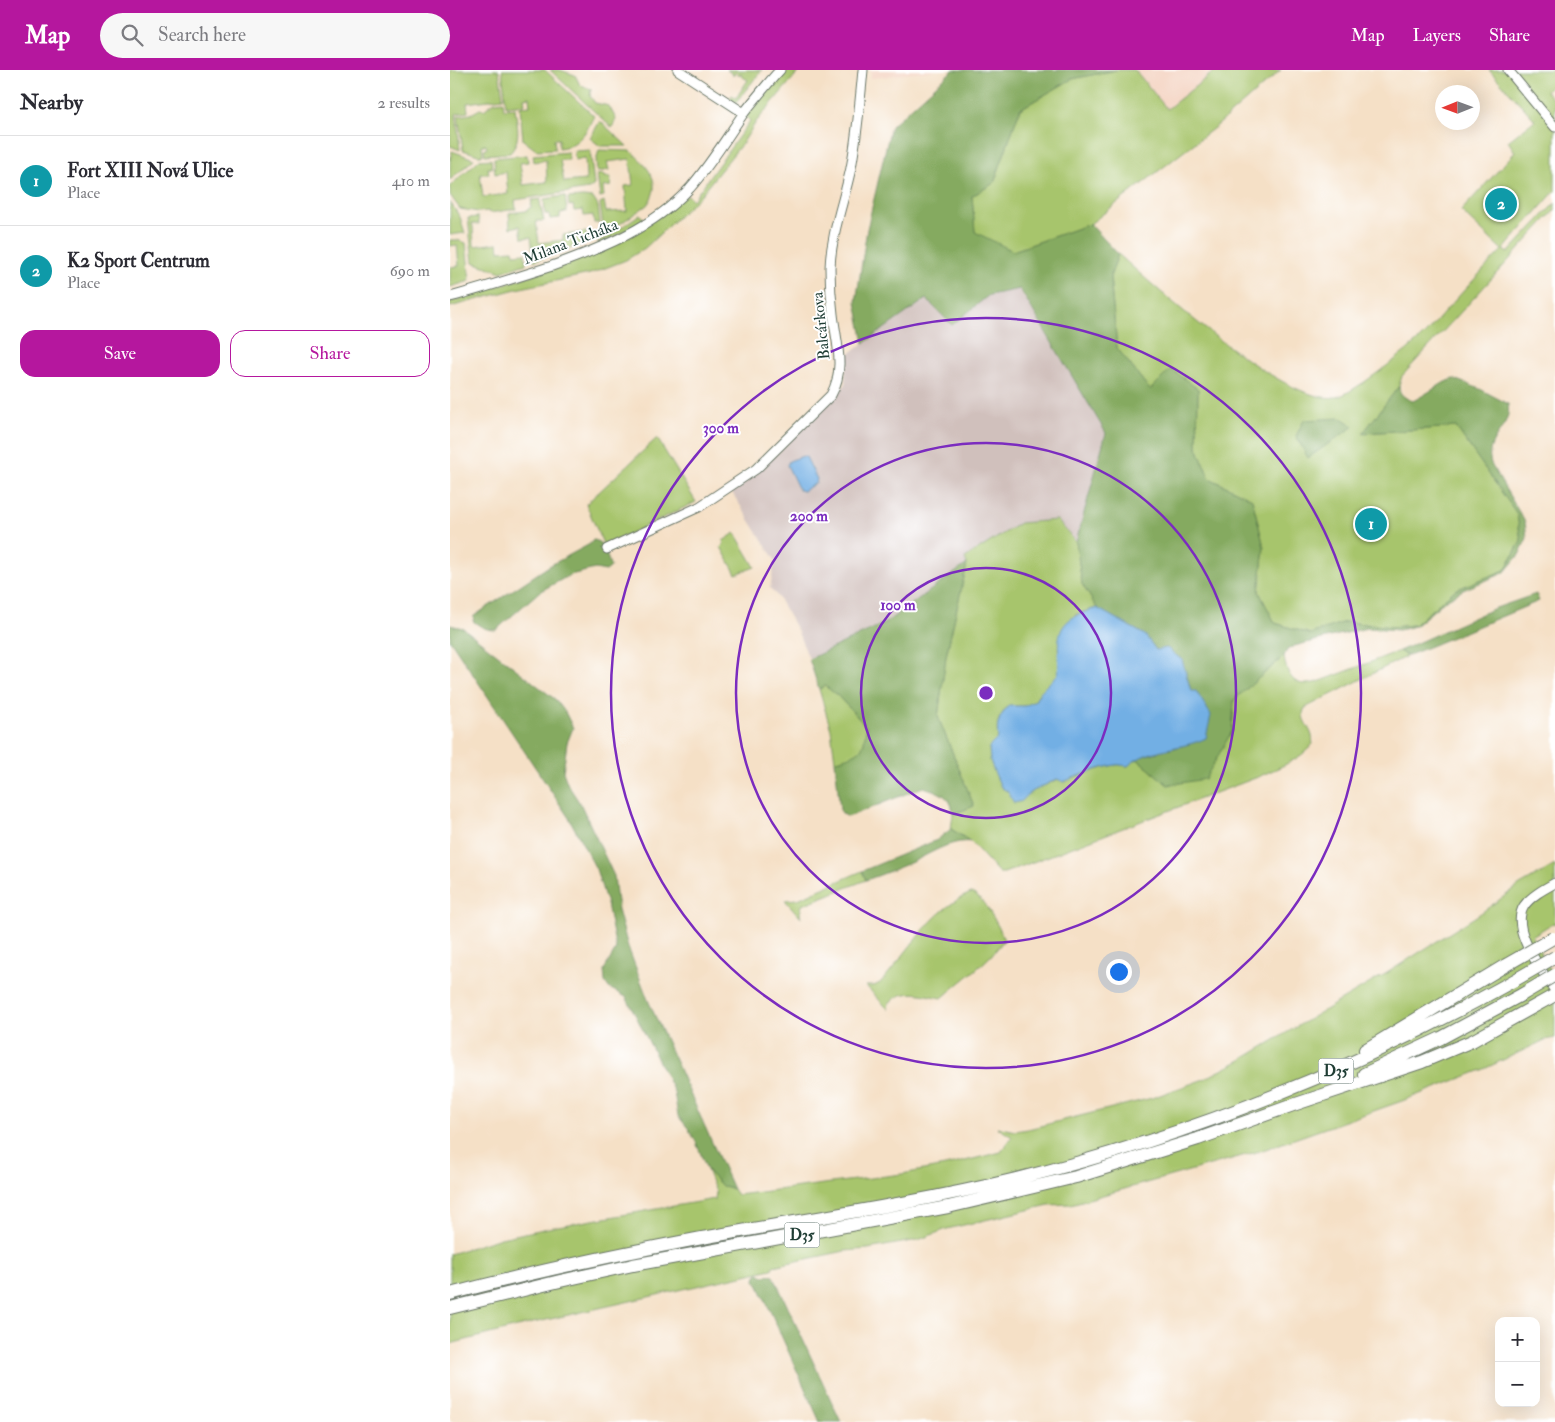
<!DOCTYPE html>
<meta charset="utf-8">
<style>
body{margin:0;font-family:"IM FELL Double Pica",serif;background:#f7f7f7;color:#2b2b33}
.controls{position:absolute;right:15px;bottom:15px;display:grid;overflow:hidden;border-radius:10px;box-shadow:0 5px 20px #0002}
.controls button{width:45px;height:45px;display:grid;place-items:center;padding:0;border:0;border-bottom:1px solid #e1e1e2;background:#fff;color:#2b2b33;font:25px sans-serif}
.compass{position:absolute;left:985px;top:15px;width:45px;height:45px;border-radius:50%;background:#fff;box-shadow:0 5px 20px #0002;rotate:269deg}
.you{position:absolute;left:668px;top:901px;width:18px;height:18px;margin:-12px;border:4px solid #fff;border-radius:50%;background:#1a73e8;box-shadow:0 0 0 8px #1a73e833}
.badge{display:grid;place-items:center;width:32px;height:32px;border-radius:50%;background:#b5179e;color:#fff;font-size:16px;font-weight:700}
.pin{position:absolute;translate:-50% -50%;border:2px solid #fff;box-shadow:0 1px 5px #0006}
.list{margin:0;padding:0;list-style:none}
h2{display:flex;justify-content:space-between;align-items:center;height:65px;margin:0;padding:0 20px;font-size:21px}
h2 small{font-size:16px;font-weight:400;color:#7c7c81}
.list li{display:grid;grid-template-columns:32px 1fr auto;gap:15px;align-items:center;box-sizing:border-box;height:90px;padding:0 20px;border-top:1px solid #e1e1e2}
.list b{display:block;font-size:19px;white-space:nowrap}
.list p{margin:0;font-size:16px;white-space:nowrap;color:#7c7c81}
.list em{font-size:16px;font-style:normal;color:#7c7c81}
.actions{display:flex;gap:10px;padding:15px 20px}
.actions a{flex:1;padding:11px 0;border:1px solid #b5179e;border-radius:15px;text-align:center;font-size:18px;color:#b5179e}
.actions .main{background:#b5179e;color:#fff}
.icon{flex:none;width:28px;height:28px;fill:none;stroke:currentColor;stroke-width:2;stroke-linecap:round;stroke-linejoin:round}
.map{position:relative;flex:none;width:1105px;height:1352px;overflow:hidden}
header{display:flex;align-items:center;gap:30px;box-sizing:border-box;height:70px;padding:0 25px;background:#b5179e;color:#fff}
header strong{font-size:24px}
nav{display:flex;gap:28px;margin-inline-start:auto;font-size:18px}
.search{width:350px;height:45px;background:#f7f7f7;display:flex;align-items:center;gap:12px;box-sizing:border-box;padding:0 18px;border-radius:28px;color:#7c7c81;font-size:19px}
main{display:flex}
aside{flex:1;background:#fff}
.map>svg:first-child{display:block}
.built{fill:#f4d3c1}
.industrial{fill:#d0c0bc}
.green{fill:#a7c56c;stroke:#638150}
.forest{fill:#85aa60;stroke:#52744a}
.water{fill:#72afe4;stroke:#48768c}
.lines{fill:none;stroke-linecap:round;stroke-linejoin:round}
.minor-casing{stroke:#6a7667;stroke-width:11}
.highway-casing{stroke:#6a7667;stroke-width:14}
.minor{stroke:#fff;stroke-width:9}
.highway{stroke:#fff;stroke-width:12}
.highway-bridge-casing{stroke:#6a7667;stroke-width:14;stroke-linecap:butt}
.highway-bridge{stroke:#fff;stroke-width:12}
.ring{fill:none;stroke:#7b2cbf;stroke-width:2.5}
.labels{text-anchor:middle;stroke-width:4;stroke-linejoin:round;paint-order:stroke}
.shield{fill:#fff;stroke:#627771;stroke-width:1}
.shield-label{font-size:15px;font-weight:bold;fill:#1f3d34}
.street-label{font-size:16px;fill:#1f3d34;stroke:#fff}
.centre{fill:#7b2cbf;stroke:#fff;stroke-width:2.5}
.ring-label{font-size:15px;text-anchor:middle;font-weight:bold;fill:#7b2cbf;stroke:#fff;stroke-width:4;stroke-linejoin:round;paint-order:stroke}
</style>
<header>
<strong>Map</strong>
<div class="search"><svg class="icon" aria-label="search" viewBox="0 0 24 24"><circle cx="10" cy="10" r="6"/><path d="M15 15l6 6"/></svg>Search here</div>
<nav><a>Map</a><a>Layers</a><a>Share</a></nav>
</header>
<main>
<aside>
<h2>Nearby<small>2 results</small></h2>
<ul class="list">
<li><span class="badge" style="background:#0f9aa8">1</span><div><b>Fort XIII Nová Ulice</b><p>Place</p></div><em>410 m</em></li>
<li><span class="badge" style="background:#0f9aa8">2</span><div><b>K2 Sport Centrum</b><p>Place</p></div><em>690 m</em></li>
</ul>
<div class="actions"><a class="main">Save</a><a>Share</a></div>
</aside>
<div class="map">
<svg width="1105" height="1352" viewBox="0 0 1105 1352">
<rect width="100%" height="100%" fill="#fff"/>
<filter id="ink" filterUnits="userSpaceOnUse"><feTurbulence type="fractalNoise" baseFrequency=".02" numOctaves="2"/><feDisplacementMap in="SourceGraphic" scale="10" xChannelSelector="R" yChannelSelector="G"/><feConvolveMatrix kernelMatrix="1 2 1 2 8 2 1 2 1" color-interpolation-filters="sRGB"/></filter>
<filter id="wash" filterUnits="userSpaceOnUse"><feTurbulence type="fractalNoise" baseFrequency=".0096" numOctaves="4" result="noise"/><feDisplacementMap in="SourceGraphic" scale="20" xChannelSelector="R" yChannelSelector="G"/><feGaussianBlur stdDeviation="1.12" result="paint"/><feColorMatrix in="noise" values="0 0 0 0 0 0 0 0 0 0 0 0 0 0 0 0 0 1.4 0 .05"/><feComposite in="paint" operator="in"/></filter>
<g filter="url(#wash)">
<rect width="100%" height="100%" fill="#f5e0c6"/>
<path class="built" d="M 421,0 L 488,0 L 421,8 Z
M 685,0 L 766,0 L 716,39 Z"/>
<path class="industrial" d="M 569,219 L 657,363 L 626,472 L 607,450 L 517,494 L 435,553 L 359,589 L 347,560 L 328,527 L 320,518 L 325,490 L 281,421 L 329,382 L 395,315 L 396,286 L 476,228 L 502,255 L 539,225 Z"/>
<path class="green" d="M 0,0 L 49,0 L 53,28 L 17,33 L 18,42 L 6,44 L 10,80 L 0,76 Z
M 52,0 L 95,0 L 144,46 C 136,63 128,76 109,78 L 109,69 L 104,69 L 105,79 L 86,80 L 73,70 L 70,37 L 80,36 L 79,27 L 74,28 L 75,34 L 56,36 Z
M 100,0 L 110,0 L 125,5 L 130,15 L 141,19 L 140,26 L 145,33 L 159,36 L 166,49 L 162,58 Z
M 277,0 L 312,0 L 286,32 L 279,30 L 282,25 L 286,28 L 298,10 L 291,6 L 292,4 L 290,3 L 289,5 L 286,2 L 283,6 L 283,4 Z
M 335,0 L 350,0 L 306,52 L 294,71 L 249,127 L 195,178 L 176,190 L 140,204 L 66,219 L 0,237 L 0,232 L 128,190 L 238,125 L 243,130 L 300,51 L 296,47 L 298,44 Z
M 666,0 L 685,0 L 717,39 L 766,0 L 831,0 L 768,55 L 640,154 L 563,181 L 525,163 L 522,126 L 544,113 L 570,39 L 622,9 Z
M 1039,0 L 1105,0 L 1105,13 L 1096,21 L 1105,32 L 1105,121 L 1053,180 L 1058,183 L 1105,133 L 1105,140 L 952,306 L 949,316 L 914,363 L 1006,357 L 1067,444 L 1071,471 L 1055,500 L 1005,520 L 964,555 L 943,557 L 895,552 L 860,564 L 825,553 L 809,522 L 814,477 L 802,429 L 759,408 L 747,377 L 748,319 L 700,320 L 667,278 L 660,207 L 668,184 C 706,218 837,337 886,327 C 896,325 904,318 913,313 C 933,299 952,285 970,269 C 980,260 989,248 998,238 C 1016,218 1034,199 1052,180 L 1011,141 L 1065,82 L 1058,71 L 1085,50 Z
M 53,31 L 54,39 L 65,38 C 67,54 72,70 60,83 L 35,85 L 34,79 L 37,78 L 36,75 L 32,75 L 33,85 L 28,85 L 13,80 L 8,46 L 21,44 L 30,39 L 34,40 L 44,32 Z
M 150,51 L 177,76 L 150,76 L 140,68 Z
M 140,80 L 144,115 L 139,119 L 65,130 L 66,139 L 39,143 L 38,141 L 29,142 L 10,139 L 0,125 L 0,116 L 29,90 L 41,89 L 42,98 L 38,98 L 39,104 L 30,104 L 33,127 L 58,124 L 56,102 L 45,104 L 44,88 L 77,85 L 78,92 L 70,93 L 73,115 L 97,112 L 96,90 L 84,92 L 83,85 L 118,82 L 119,90 L 110,90 L 114,112 L 136,110 L 135,88 L 125,90 L 124,81 Z
M 149,80 L 181,81 C 197,96 214,112 197,135 L 154,165 L 150,133 L 154,131 L 156,142 L 177,141 L 175,116 L 183,115 L 180,89 L 157,92 L 159,100 L 147,102 L 146,91 Z
M 2,81 L 24,89 L 0,110 L 0,92 Z
M 153,104 L 154,107 L 160,107 L 161,116 L 153,117 L 154,126 L 150,127 L 147,105 Z
M 115,126 L 117,142 L 110,143 L 110,148 L 100,149 L 99,144 L 95,144 L 94,129 Z
M 133,127 L 143,128 L 148,136 L 150,153 L 144,153 L 143,145 L 134,146 L 133,140 L 124,141 L 123,135 L 119,136 L 118,128 Z
M 91,129 L 90,132 L 94,151 L 86,151 L 89,173 L 113,170 L 113,165 L 136,162 L 138,172 L 84,191 L 81,167 L 72,168 L 70,156 L 60,158 L 59,143 L 76,141 L 81,137 L 82,130 Z
M 0,132 L 10,147 L 15,163 L 0,165 Z
M 190,144 L 194,150 L 152,173 L 147,172 L 159,166 Z
M 28,147 L 29,154 L 21,154 L 23,156 L 24,176 L 48,173 L 49,181 L 63,180 L 64,184 L 75,183 L 76,194 L 51,202 L 23,192 L 18,148 Z
M 0,170 L 7,170 L 16,173 L 20,211 L 0,217 L 0,197 L 9,196 L 7,175 L 0,176 Z
M 207,368 L 246,432 L 154,476 L 136,434 Z
M 607,450 L 626,472 L 632,514 L 647,538 L 626,544 L 608,604 L 590,622 L 585,631 L 575,636 L 558,636 C 548,649 546,651 548,668 L 539,677 L 540,690 L 551,717 L 572,731 C 580,720 595,716 608,709 L 614,712 C 623,707 655,696 666,695 C 669,694 674,696 678,696 L 686,688 L 718,715 L 782,661 L 784,630 L 834,586 C 835,597 840,614 855,614 C 867,614 880,607 892,603 C 911,596 930,588 949,581 L 957,586 L 855,638 C 849,649 859,655 862,666 C 863,668 862,671 863,674 C 849,691 827,698 808,707 L 554,803 L 549,803 L 521,772 L 501,759 L 503,744 L 524,736 L 488,647 L 496,586 L 517,494 L 515,488 L 570,453 Z
M 285,463 L 305,497 L 286,504 L 271,477 L 274,474 L 273,471 Z
M 375,616 L 388,626 L 416,656 C 414,685 411,682 385,691 L 381,660 L 369,619 Z
M 1105,795 L 1105,854 L 1103,853 L 1082,866 L 1105,909 L 1105,968 L 1095,970 L 1032,1000 L 952,1031 L 810,1081 L 621,1134 L 599,1135 L 497,1159 L 468,1170 L 418,1179 L 395,1181 L 323,1196 L 322,1199 L 83,1253 L 0,1274 L 0,1184 L 51,1168 L 108,1156 L 265,1129 L 266,1122 L 257,1100 L 273,1117 L 283,1119 L 287,1125 L 452,1104 L 495,1096 L 551,1082 L 562,1067 L 547,1057 L 565,1061 L 578,1059 L 702,1028 L 754,1009 L 789,991 L 937,903 L 1028,845 L 1070,815 Z
M 412,801 L 416,810 L 352,835 L 350,843 L 351,848 L 335,830 L 348,829 Z
M 521,823 C 534,827 550,858 554,870 C 537,894 514,908 492,928 C 472,925 456,917 439,933 L 438,939 L 416,916 L 424,916 L 430,913 C 459,882 480,840 521,823 Z"/>
<path class="forest" d="M 503,0 L 666,0 L 622,9 L 570,39 L 544,113 L 522,126 L 525,162 L 563,181 L 640,154 L 668,184 L 660,207 L 667,278 L 700,320 L 721,299 L 748,319 L 747,377 L 759,408 L 802,429 L 814,477 L 809,522 L 825,553 L 860,564 L 895,552 L 943,557 L 964,555 L 1005,520 L 1055,500 L 1071,471 L 1067,444 L 1006,357 L 913,363 L 949,316 C 949,325 955,328 963,331 L 972,326 L 995,312 L 1004,309 L 1030,319 L 1058,334 C 1063,359 1031,369 1042,396 L 1075,452 L 1077,468 L 1069,485 L 1054,503 L 1013,520 L 996,530 L 965,556 L 949,560 L 917,558 L 844,576 L 837,580 L 834,586 L 784,630 L 782,661 L 755,709 L 718,715 L 686,688 C 710,681 733,677 756,668 L 757,662 L 741,621 L 732,590 L 706,580 L 695,565 L 647,538 L 632,514 L 626,472 L 656,363 L 570,219 L 539,225 L 502,255 L 476,229 L 414,273 L 406,232 L 417,159 L 441,56 Z
M 891,348 L 904,356 L 858,388 L 846,366 L 854,350 Z
M 143,470 C 154,470 157,488 161,497 L 156,501 L 145,499 L 120,505 L 89,522 L 46,560 C 36,560 31,557 23,551 L 24,546 L 99,496 L 140,474 Z
M 517,494 L 496,586 L 488,647 L 524,736 L 503,744 C 503,726 487,721 473,717 L 398,747 L 393,744 L 390,740 L 385,691 C 410,682 414,685 416,656 L 388,626 L 375,616 L 369,619 L 359,589 L 435,553 Z
M 1086,524 L 1089,531 L 957,586 L 949,581 L 1043,539 Z
M 0,555 L 13,558 L 106,630 L 115,642 L 123,658 L 117,673 L 113,702 L 118,715 L 131,735 L 164,806 L 168,840 L 178,877 L 198,930 L 283,1119 L 273,1117 L 257,1100 L 246,1072 L 238,1058 L 228,1046 L 224,1022 L 183,940 L 176,927 L 159,918 L 155,912 L 154,900 L 166,879 L 157,834 L 146,799 L 119,748 L 0,570 Z
M 501,759 L 521,772 C 501,769 478,785 460,793 C 445,799 431,805 416,810 L 412,801 L 487,770 Z
M 309,1203 L 314,1206 L 323,1205 L 391,1352 L 370,1352 L 309,1216 L 305,1210 L 306,1205 Z"/>
<path class="water" d="M 353,386 L 356,387 L 367,409 L 366,413 L 353,421 L 349,420 L 337,395 L 339,391 Z
M 647,538 L 695,565 L 706,580 L 717,578 L 732,590 L 741,621 L 746,621 L 761,645 L 756,668 C 732,680 698,677 678,696 C 674,696 669,694 666,695 C 655,696 623,707 614,712 L 607,709 C 595,716 580,720 572,731 L 564,733 L 558,722 L 551,717 L 543,699 L 540,690 L 539,677 L 548,668 C 546,653 549,648 558,636 L 575,636 L 585,631 L 590,622 L 608,604 C 610,592 607,579 609,568 C 612,548 631,543 647,538 Z"/>
</g>
<g filter="url(#ink)">
<g class="lines">
<defs>
<path id="minor" d="M 228,0 L 294,43
M 1058,0 L 1105,57
M 0,227 C 34,218 68,207 102,196 C 152,178 203,158 240,118 C 260,95 276,69 293,44 C 305,29 317,14 330,0
M 157,479 L 249,437 L 306,399 L 381,325 C 396,298 386,272 383,244 C 381,229 380,213 380,198 C 381,164 394,131 401,98 C 407,66 410,33 413,0
M 1105,813 C 1094,819 1081,826 1074,836 C 1059,860 1093,901 1105,921"/>
<path id="highway" d="M 915,980 L 1056,895
M 914,1004 L 991,968 L 1073,924
M 0,1224 C 83,1202 167,1184 252,1168 C 357,1149 463,1134 566,1109 C 744,1065 906,999 1065,910
M 0,1238 L 110,1211 L 183,1195 L 498,1137 L 626,1107 L 748,1069 L 846,1034 L 972,992 L 1022,971 L 1105,925"/>
</defs>
<use href="#minor" class="minor-casing"/>
<use href="#highway" class="highway-casing"/>
<use href="#minor" class="minor"/>
<use href="#highway" class="highway"/>
<defs>
<path id="highway-bridge" d="M 1056,895 L 1103,868
M 1065,910 L 1105,887
M 1073,924 L 1105,905"/>
</defs>
<use href="#highway-bridge" class="highway-bridge-casing"/>
<use href="#highway-bridge" class="highway-bridge"/>
</g>
</g>
<g class="ring">
<circle cx="536" cy="623" r="125"/>
<circle cx="536" cy="623" r="250"/>
<circle cx="536" cy="623" r="375"/>
</g>
<g class="labels">
<g class="shield">
<rect x="868.5" y="988.5" width="35" height="25" rx="4"/>
<rect x="334.5" y="1152.5" width="35" height="25" rx="4"/>
</g>
<g class="shield-label">
<text x="886" y="1006">D35</text>
<text x="352" y="1170">D35</text>
</g>
<g class="street-label">
<text transform="translate(120 171) rotate(-21)" y="6">Milana Ticháka</text>
<text transform="translate(370 256) rotate(-96)" y="6">Balcárkova</text>
</g>
</g>
<circle cx="536" cy="623" r="8" class="centre"/>
<g class="ring-label">
<text x="271" y="363">300 m</text>
<text x="359" y="451">200 m</text>
<text x="448" y="540">100 m</text>
</g>
</svg>
<div class="controls">
<button>+</button>
<button>−</button>
</div>
<svg class="compass" viewBox="-18 -18 36 36"><path d="M0-13l5 13h-10z" fill="#e53935"/><path d="M0 13l5-13h-10z" fill="#7c7c81"/></svg>
<div class="you"></div>
<div class="pin badge" style="left:921px;top:454px;background:#0f9aa8">1</div>
<div class="pin badge" style="left:1051px;top:134px;background:#0f9aa8">2</div>
</div>
</main>
